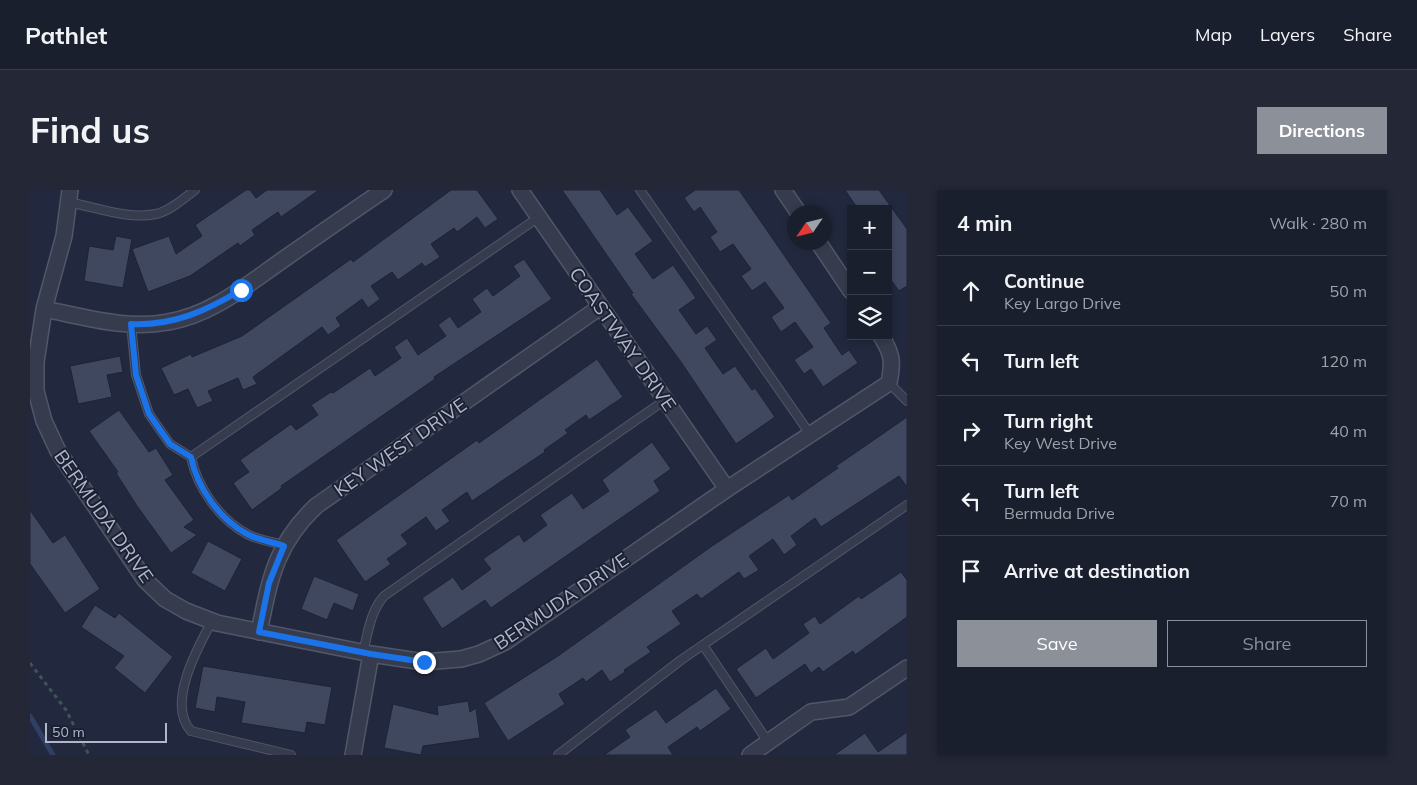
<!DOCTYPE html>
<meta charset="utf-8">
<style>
body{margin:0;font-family:Mulish,sans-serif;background:#232736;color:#f1f3f6}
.controls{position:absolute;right:15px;top:15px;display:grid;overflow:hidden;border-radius:0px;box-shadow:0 2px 8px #0003}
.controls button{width:45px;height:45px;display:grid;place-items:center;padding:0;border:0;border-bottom:1px solid #383d4a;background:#1a1f2e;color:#f1f3f6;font:25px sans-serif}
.compass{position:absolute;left:757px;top:15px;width:45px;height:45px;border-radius:50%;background:#1a1f2e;box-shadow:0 2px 8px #0003;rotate:235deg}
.scale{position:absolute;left:15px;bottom:12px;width:122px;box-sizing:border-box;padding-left:5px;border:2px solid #b1b7c9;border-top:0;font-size:14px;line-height:18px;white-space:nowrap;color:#b1b7c9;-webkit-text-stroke:4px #1b2133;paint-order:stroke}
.stop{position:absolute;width:15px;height:15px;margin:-11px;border:4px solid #1a73e8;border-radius:50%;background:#fff}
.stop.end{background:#1a73e8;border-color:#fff;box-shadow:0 1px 5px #0008}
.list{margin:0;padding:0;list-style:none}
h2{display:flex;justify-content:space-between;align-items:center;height:65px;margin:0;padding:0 20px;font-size:21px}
h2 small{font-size:16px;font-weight:400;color:#9fa2aa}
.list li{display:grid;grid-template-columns:32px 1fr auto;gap:15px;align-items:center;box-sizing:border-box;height:70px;padding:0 20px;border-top:1px solid #383d4a}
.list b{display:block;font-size:19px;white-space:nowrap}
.list p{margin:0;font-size:16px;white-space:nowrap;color:#9fa2aa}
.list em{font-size:16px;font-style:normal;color:#9fa2aa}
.actions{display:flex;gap:10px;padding:15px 20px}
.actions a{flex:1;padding:11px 0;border:1px solid #8c9099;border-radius:0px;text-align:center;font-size:18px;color:#8c9099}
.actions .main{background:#8c9099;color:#fff}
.icon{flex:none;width:28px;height:28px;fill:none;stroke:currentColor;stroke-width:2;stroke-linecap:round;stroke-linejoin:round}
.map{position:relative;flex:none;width:877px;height:565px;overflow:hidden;border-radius:0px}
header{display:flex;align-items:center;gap:30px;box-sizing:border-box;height:70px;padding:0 25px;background:#1a1f2e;border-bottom:1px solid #383d4a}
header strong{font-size:24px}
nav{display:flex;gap:28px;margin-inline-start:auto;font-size:18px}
.intro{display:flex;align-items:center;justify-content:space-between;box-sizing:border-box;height:120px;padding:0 30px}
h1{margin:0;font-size:35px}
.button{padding:12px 22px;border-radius:0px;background:#8c9099;color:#fff;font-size:18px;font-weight:700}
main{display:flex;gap:30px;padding:0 30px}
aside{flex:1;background:#1a1f2e;border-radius:0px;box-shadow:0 2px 8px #0003}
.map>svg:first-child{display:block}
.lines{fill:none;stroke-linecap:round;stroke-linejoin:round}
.stream{stroke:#323f64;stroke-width:5}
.building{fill:#404860;stroke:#1d2335}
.lane-casing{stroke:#515769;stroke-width:10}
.street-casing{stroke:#515769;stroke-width:18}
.path{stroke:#3f5359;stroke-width:3;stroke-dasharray:4 4;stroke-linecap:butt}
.lane{stroke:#363c4e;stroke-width:8}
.street{stroke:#363c4e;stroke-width:15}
.route{stroke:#1a73e8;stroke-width:6}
.labels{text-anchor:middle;stroke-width:4;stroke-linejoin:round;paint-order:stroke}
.street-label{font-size:19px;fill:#b1b7c9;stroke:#1b2133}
</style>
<header>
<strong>Pathlet</strong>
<nav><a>Map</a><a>Layers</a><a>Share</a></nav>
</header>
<div class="intro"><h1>Find us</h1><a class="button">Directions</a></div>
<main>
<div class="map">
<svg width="877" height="565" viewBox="0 0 877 565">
<rect width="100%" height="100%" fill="#22293e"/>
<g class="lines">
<path class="stream" d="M 0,526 L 23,565"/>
</g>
<path class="building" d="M 216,0 L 220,0 L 226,8 L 237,0 L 289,0 L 251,27 L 248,22 L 222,40 L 225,45 L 210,56 L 208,53 L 160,86 L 118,102 L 102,59 L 139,46 L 146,64 L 172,46 L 165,35 Z
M 421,0 L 447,0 L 468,29 L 455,38 L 447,27 L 427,42 L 424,38 L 401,54 L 410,67 L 395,77 L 392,73 L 368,90 L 362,82 L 341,96 L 350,109 L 338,118 L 332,109 L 306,128 L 311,136 L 298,145 L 292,137 L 223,187 L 227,194 L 213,200 L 208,188 L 178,201 L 183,211 L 167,218 L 158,199 L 144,205 L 131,178 L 161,164 L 162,167 L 212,146 L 321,69 L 323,72 Z
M 532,0 L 570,0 L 587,25 L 598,17 L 623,51 L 605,64 L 623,89 L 643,75 L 666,108 L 649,120 L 666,144 L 677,136 L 687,150 L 675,158 L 693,184 L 705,176 L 722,200 L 725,198 L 745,227 L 706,254 L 651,172 L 601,104 L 603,103 Z
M 665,0 L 709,0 L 801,133 L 794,138 L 812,165 L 819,160 L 828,173 L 793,197 L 781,179 L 774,184 L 764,170 L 783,157 L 765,132 L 751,142 L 741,127 L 754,118 L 735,92 L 722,101 L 711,86 L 721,79 L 703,54 L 690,62 L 680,47 L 687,42 L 670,17 L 664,22 L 654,8 Z
M 815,0 L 849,0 L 877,39 L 877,96 L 869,101 L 858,86 L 858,19 L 828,19 Z
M 86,46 L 102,49 L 93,98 L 54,91 L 59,56 L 83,60 Z
M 494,69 L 522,109 L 404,187 L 405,189 L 251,296 L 252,298 L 222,320 L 203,293 L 219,282 L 210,270 L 261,234 L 266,240 L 288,225 L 281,215 L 301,202 L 303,203 L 340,178 L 345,186 L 371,168 L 364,157 L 377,148 L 388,165 L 416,146 L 408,135 L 420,126 L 428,138 L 451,122 L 442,109 L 457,98 L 463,106 L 490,86 L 483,76 Z
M 90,166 L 93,182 L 77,185 L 82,207 L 48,214 L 40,176 Z
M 567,169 L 593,207 L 559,230 L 556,225 L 535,240 L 538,243 L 514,260 L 515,262 L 442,311 L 437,302 L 412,320 L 420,331 L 406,341 L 396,327 L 371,345 L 378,354 L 357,369 L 361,374 L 335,392 L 306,350 L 447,250 L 449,253 Z
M 89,220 L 119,262 L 126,258 L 143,285 L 135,290 L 164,330 L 154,337 L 167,345 L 141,363 L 107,316 L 86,283 L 88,282 L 59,241 Z
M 877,227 L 877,297 L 869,286 L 791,337 L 785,328 L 761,346 L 767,355 L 754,365 L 743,349 L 719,366 L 729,380 L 714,389 L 709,382 L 671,409 L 667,404 L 642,421 L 651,434 L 617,457 L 621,462 L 594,480 L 595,482 L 580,492 L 572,480 L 556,492 L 553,488 L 529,504 L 535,514 L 478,551 L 454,513 L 528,466 L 682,356 L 759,305 L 762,310 L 808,278 L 806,276 Z
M 622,252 L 641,279 L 624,291 L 630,301 L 461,418 L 455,410 L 412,439 L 392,408 L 423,387 L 432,400 L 461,379 L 453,369 L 489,344 L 494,352 L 517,335 L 510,325 L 542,303 L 553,319 L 579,301 L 572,290 Z
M 0,320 L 23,353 L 35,345 L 70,399 L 35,423 L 0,374 Z
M 178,351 L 212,369 L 195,401 L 161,383 Z
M 871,382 L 877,390 L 877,427 L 825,465 L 823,461 L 793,482 L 789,477 L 781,483 L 775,474 L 726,508 L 706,479 L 736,458 L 743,469 L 779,443 L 773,434 L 785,426 L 790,434 L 829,406 L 831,409 Z
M 284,386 L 329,404 L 323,421 L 304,413 L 297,430 L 271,419 Z
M 65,415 L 85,428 L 89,423 L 143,467 L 115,503 L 84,478 L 94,466 L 51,437 Z
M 173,476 L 302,497 L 295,535 L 277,532 L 275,543 L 211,533 L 215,512 L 187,507 L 185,522 L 165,518 Z
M 686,498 L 701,519 L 670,541 L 667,537 L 638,557 L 643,565 L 574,565 L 600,547 L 595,540 L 626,519 L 636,533 Z
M 438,511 L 440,522 L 446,518 L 450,548 L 393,556 L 391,565 L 354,558 L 363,514 L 408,525 L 407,516 Z
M 877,542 L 877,565 L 804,565 L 835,543 L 848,562 Z"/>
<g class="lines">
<defs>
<path id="lane" d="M 610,0 L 780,244
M 38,12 C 65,17 98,30 126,24 C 140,21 154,8 165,0
M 101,134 L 106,185 L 119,224 L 140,254 L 161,267
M 859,193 L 877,211
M 254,355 C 243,352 228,350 217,344 C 189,329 167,297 161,267 L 509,27
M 182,431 C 168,457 136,514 161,541 L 261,565
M 673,455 L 738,552
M 333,463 C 338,443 340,422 354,406 L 635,210
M 528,565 L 651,470 L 877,315"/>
<path id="street" d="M 40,0 L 34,46 L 14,119 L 6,172 L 6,201 L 14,231 L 28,261 L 115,390 L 135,409 L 156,421 L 187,433 L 341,464 L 394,472 L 431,469 L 449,464 L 475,452 L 697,299 L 859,193 C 863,172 863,165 851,146
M 490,0 L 697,299
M 753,0 L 768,22
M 788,52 L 821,101
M 14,119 C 55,127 97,140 138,132 C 182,125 218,94 254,69 C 287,46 320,23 354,0
M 229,442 C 240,389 245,355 286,316 L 570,117
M 323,565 L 341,464
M 720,565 L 781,522 L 819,517 L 877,478"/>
</defs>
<use href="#lane" class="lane-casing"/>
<use href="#street" class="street-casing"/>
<path class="path" d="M 0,473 L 36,520 L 59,565"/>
<use href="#lane" class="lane"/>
<use href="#street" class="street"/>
</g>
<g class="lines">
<path class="route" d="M 211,100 C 176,121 143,136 101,134 L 106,185 L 119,224 L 140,254 L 161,267 C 167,297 189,329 217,344 C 228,350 243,352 254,356 L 239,393 L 229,442 L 341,464 L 394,472"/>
</g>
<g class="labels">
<g class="street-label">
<text transform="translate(593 149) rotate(55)" y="7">COASTWAY DRIVE</text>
<text transform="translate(370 257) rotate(-35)" y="7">KEY WEST DRIVE</text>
<text transform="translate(74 326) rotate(55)" y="7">BERMUDA DRIVE</text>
<text transform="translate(531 411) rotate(-34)" y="7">BERMUDA DRIVE</text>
</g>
</g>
</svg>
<div class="controls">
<button>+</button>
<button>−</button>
<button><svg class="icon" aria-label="layers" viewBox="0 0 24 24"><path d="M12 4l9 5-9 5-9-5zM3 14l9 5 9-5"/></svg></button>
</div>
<svg class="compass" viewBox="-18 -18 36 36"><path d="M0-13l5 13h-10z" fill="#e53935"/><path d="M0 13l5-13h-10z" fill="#9fa2aa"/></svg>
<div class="scale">50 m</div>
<div class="stop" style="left:211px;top:100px"></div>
<div class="stop end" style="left:394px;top:472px"></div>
</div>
<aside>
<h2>4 min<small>Walk · 280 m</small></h2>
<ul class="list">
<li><svg class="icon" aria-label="ahead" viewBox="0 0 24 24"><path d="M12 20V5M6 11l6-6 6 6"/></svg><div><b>Continue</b><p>Key Largo Drive</p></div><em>50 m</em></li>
<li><svg class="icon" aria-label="left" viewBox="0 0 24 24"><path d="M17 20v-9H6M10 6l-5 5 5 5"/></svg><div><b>Turn left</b></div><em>120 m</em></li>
<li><svg class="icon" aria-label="right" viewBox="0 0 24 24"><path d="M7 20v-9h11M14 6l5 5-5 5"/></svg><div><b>Turn right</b><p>Key West Drive</p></div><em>40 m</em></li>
<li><svg class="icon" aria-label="left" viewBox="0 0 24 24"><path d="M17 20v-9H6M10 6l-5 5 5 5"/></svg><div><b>Turn left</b><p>Bermuda Drive</p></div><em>70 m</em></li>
<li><svg class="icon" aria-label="arrive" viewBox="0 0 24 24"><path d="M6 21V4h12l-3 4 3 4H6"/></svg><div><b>Arrive at destination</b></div></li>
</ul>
<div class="actions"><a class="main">Save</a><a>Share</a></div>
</aside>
</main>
